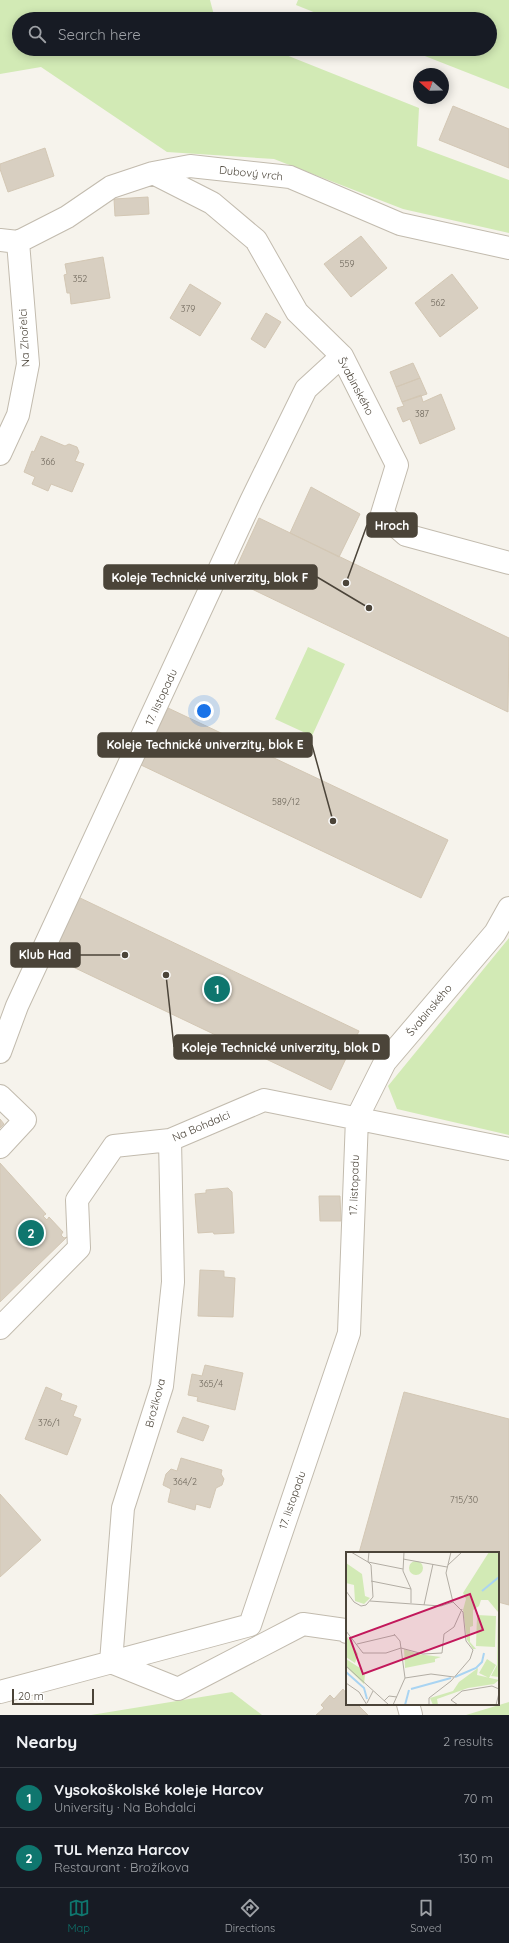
<!DOCTYPE html>
<meta charset="utf-8">
<style>
body{margin:0;font-family:Quicksand,sans-serif;background:#242831;color:#f1f3f6}
.compass{position:absolute;left:413px;top:68px;width:36px;height:36px;border-radius:50%;background:#171b24;box-shadow:0 2px 10px #0003;rotate:290deg}
.scale{position:absolute;left:12px;bottom:10px;width:82px;box-sizing:border-box;padding-left:4px;border:2px solid #4b4439;border-top:0;font-size:11px;line-height:14px;white-space:nowrap;color:#4b4439;-webkit-text-stroke:3px #fff;paint-order:stroke}
.you{position:absolute;left:204px;top:711px;width:14px;height:14px;margin:-10px;border:3px solid #fff;border-radius:50%;background:#1a73e8;box-shadow:0 0 0 6px #1a73e833}
.badge{display:grid;place-items:center;width:26px;height:26px;border-radius:50%;background:#0f766e;color:#fff;font-size:13px;font-weight:700}
.pin{position:absolute;translate:-50% -50%;border:2px solid #fff;box-shadow:0 1px 4px #0006}
.list{margin:0;padding:0;list-style:none}
h2{display:flex;justify-content:space-between;align-items:center;height:52px;margin:0;padding:0 16px;font-size:17px}
h2 small{font-size:13px;font-weight:400;color:#9ea1a6}
.list li{display:grid;grid-template-columns:26px 1fr auto;gap:12px;align-items:center;box-sizing:border-box;height:60px;padding:0 16px;border-top:1px solid #363941}
.list b{display:block;font-size:15px;white-space:nowrap}
.list p{margin:0;font-size:13px;white-space:nowrap;color:#9ea1a6}
.list em{font-size:13px;font-style:normal;color:#9ea1a6}
.icon{flex:none;width:22px;height:22px;fill:none;stroke:currentColor;stroke-width:2;stroke-linecap:round;stroke-linejoin:round}
.map{position:relative;flex:none;width:509px;height:1715px;overflow:hidden}
.search{position:absolute;background:#171b24;box-shadow:0 2px 10px #0003;left:12px;right:12px;top:12px;height:44px;display:flex;align-items:center;gap:10px;box-sizing:border-box;padding:0 14px;border-radius:22px;color:#9ea1a6;font-size:15px}
.sheet{height:172px;background:#171b24}
nav{display:flex;justify-content:space-around;align-items:center;box-sizing:border-box;height:56px;border-top:1px solid #363941;background:#171b24;font-size:11px;color:#9ea1a6}
nav a{display:grid;justify-items:center;gap:2px}
nav .on{color:#0f766e}
.map>svg:first-child{display:block}
.green{fill:#d2eab5}
.building{fill:#d8cfc1;stroke:#d3c7b4}
.lines{fill:none;stroke-linecap:round;stroke-linejoin:round}
.minor-casing{stroke:#c2bbae;stroke-width:24}
.minor{stroke:#fff;stroke-width:22}
.labels{text-anchor:middle;stroke-width:3;stroke-linejoin:round;paint-order:stroke}
.number-label{font-size:9px;fill:#6e675b}
.street-label{font-size:11px;fill:#4b4439;stroke:#fff}
.inset-river{fill:none;stroke:#a9d4f2;stroke-width:2}
.inset-road{fill:none;stroke:#b2ada4;stroke-width:1}
.view{fill:#c2185b;fill-opacity:0.15;stroke:#c2185b;stroke-width:2}
.inset-edge{fill:none;stroke:#4b4439;stroke-width:2}
.leader{fill:none;stroke:#4b4439;stroke-width:1.5}
.callout-dot{fill:#4b4439;stroke:#fff;stroke-width:1.5}
.callout{fill:#4b4439;stroke:#4b4439;stroke-width:1.5}
.callout-label{font-size:12px;text-anchor:middle;font-weight:bold;fill:#fff}
</style>
<div class="map">
<svg width="509" height="1715" viewBox="0 0 509 1715">
<rect width="100%" height="100%" fill="#f6f3ec"/>
<path class="green" d="M 0,0 L 210,0 L 215,19 L 19,19 L 19,49 L 271,49 L 419,108 L 417,146 L 509,180 L 509,233 L 403,209 L 274,159 L 167,152 L 41,67 L 0,74 Z
M 298,0 L 509,0 L 509,89 L 407,49 L 490,49 L 490,19 L 331,19 L 296,5 Z
M 308,647 L 345,664 L 312,736 L 275,719 Z
M 509,938 L 509,1135 L 397,1109 L 388,1086 Z
M 232,1692 L 262,1715 L 91,1715 Z
M 509,1702 L 509,1715 L 466,1715 Z"/>
<path class="building" d="M 453,106 L 509,129 L 509,168 L 439,140 Z
M 45,148 L 54,176 L 8,192 L 0,169 L 0,164 Z
M 148,197 L 149,214 L 115,216 L 114,199 Z
M 361,236 L 387,268 L 351,297 L 324,264 Z
M 103,257 L 110,298 L 71,304 L 70,293 L 67,293 L 64,275 L 67,274 L 65,264 Z
M 452,274 L 478,308 L 440,337 L 415,303 Z
M 190,284 L 221,303 L 200,336 L 170,318 Z
M 266,313 L 281,322 L 265,348 L 251,339 Z
M 413,363 L 420,378 L 396,387 L 390,372 Z
M 420,378 L 427,394 L 402,402 L 396,387 Z
M 441,394 L 455,429 L 420,444 L 410,419 L 403,422 L 397,408 L 404,406 L 402,402 L 421,395 L 423,402 Z
M 41,436 L 65,446 L 69,444 L 77,447 L 79,452 L 75,461 L 84,464 L 72,492 L 51,484 L 48,491 L 32,484 L 35,477 L 24,472 L 32,451 L 34,452 Z
M 311,487 L 360,514 L 339,557 L 290,533 Z
M 259,518 L 509,638 L 508,712 L 231,579 Z
M 168,708 L 448,840 L 421,898 L 141,765 Z
M 78,897 L 359,1031 L 331,1090 L 50,956 Z
M 0,1119 L 4,1124 L 0,1128 Z
M 0,1163 L 46,1214 L 43,1216 L 47,1220 L 49,1217 L 63,1232 L 61,1235 L 64,1238 L 67,1237 L 0,1302 Z
M 228,1188 L 232,1192 L 234,1233 L 214,1234 L 213,1232 L 198,1233 L 195,1194 L 206,1193 L 206,1190 Z
M 319,1196 L 340,1196 L 341,1221 L 320,1221 Z
M 200,1270 L 224,1271 L 224,1277 L 235,1278 L 233,1317 L 198,1316 Z
M 205,1365 L 243,1373 L 235,1410 L 197,1401 L 198,1397 L 188,1395 L 192,1374 L 202,1376 Z
M 46,1387 L 62,1394 L 60,1400 L 77,1406 L 73,1416 L 81,1419 L 67,1455 L 25,1439 Z
M 404,1392 L 509,1419 L 509,1605 L 498,1602 L 498,1553 L 359,1553 Z
M 183,1417 L 209,1426 L 203,1441 L 177,1432 Z
M 181,1458 L 222,1470 L 221,1474 L 224,1479 L 222,1485 L 216,1488 L 210,1508 L 196,1504 L 195,1510 L 168,1502 L 171,1489 L 163,1485 L 166,1474 L 171,1469 L 177,1471 Z
M 0,1494 L 41,1540 L 0,1577 Z
M 343,1689 L 347,1694 L 347,1704 L 357,1704 L 368,1715 L 316,1715 L 324,1708 L 321,1705 L 330,1695 L 334,1699 Z"/>
<g class="lines">
<defs>
<path id="minor" d="M 153,173 L 212,203 L 256,240 L 297,312 L 342,356 L 397,465 L 382,514 L 406,535 L 509,563
M 0,240 L 18,242 L 67,217 L 111,187 L 153,173 L 190,166 L 290,177 L 400,224 L 509,248
M 0,454 L 18,415 L 28,364 L 18,242
M 0,1052 L 17,1006 L 251,501 L 306,389 L 342,356
M 0,1096 L 25,1120 L 0,1147
M 0,1328 L 79,1248 L 77,1200 L 114,1146 L 170,1140 L 264,1100 L 509,1149
M 111,1662 L 123,1508 L 162,1386 L 173,1282 L 170,1140
M 111,1662 L 178,1689 L 303,1624 L 345,1630 L 347,1632
M 0,1692 L 250,1625 L 349,1333 L 357,1118 L 385,1062 L 495,933 L 509,908
M 408,1704 L 411,1715"/>
</defs>
<use href="#minor" class="minor-casing"/>
<use href="#minor" class="minor"/>
</g>
<g class="labels">
<g class="number-label">
<text x="347" y="267">559</text>
<text x="80" y="282">352</text>
<text x="438" y="306">562</text>
<text x="188" y="312">379</text>
<text x="422" y="417">387</text>
<text x="48" y="465">366</text>
<text x="286" y="805">589/12</text>
<text x="211" y="1387">365/4</text>
<text x="49" y="1426">376/1</text>
<text x="185" y="1485">364/2</text>
<text x="464" y="1503">715/30</text>
</g>
<g class="street-label">
<text transform="translate(251 173) rotate(6)" y="4">Dubový vrch</text>
<text transform="translate(24 338) rotate(-93)" y="4">Na Zhořelci</text>
<text transform="translate(356 386) rotate(62)" y="4">Švabinského</text>
<text transform="translate(161 697) rotate(-65)" y="4">17. listopadu</text>
<text transform="translate(429 1010) rotate(-50)" y="4">Švabinského</text>
<text transform="translate(201 1126) rotate(-23)" y="4">Na Bohdalci</text>
<text transform="translate(354 1185) rotate(-88)" y="4">17. listopadu</text>
<text transform="translate(155 1403) rotate(-75)" y="4">Brožíkova</text>
<text transform="translate(292 1500) rotate(-71)" y="4">17. listopadu</text>
</g>
</g>
<g transform="translate(346 1552)">
<rect width="153" height="153" fill="#f6f3ec"/>
<path d="M 143,0 L 153,0 L 153,125 L 145,124 L 151,113 L 152,60 L 142,48 L 135,48 L 133,54 L 127,58 L 127,74 L 124,75 L 124,90 L 130,97 L 127,97 L 121,88 L 117,58 L 120,47 L 117,41 ZM63 16a7 7 0 1 1 14 0a7 7 0 1 1-14 0ZM 0,11 L 16,22 L 19,44 L 24,46 L 18,52 L 9,49 L 8,33 L 0,31 ZM 131,63 L 150,64 L 149,95 L 130,94 ZM 0,83 L 12,102 L 9,111 L 0,105 ZM 58,97 L 72,102 L 95,105 L 89,107 L 89,110 L 59,116 ZM 0,107 L 14,116 L 19,123 L 18,132 L 0,115 ZM 141,107 L 150,113 L 143,126 L 133,121 ZM 132,116 L 131,123 L 153,128 L 148,132 L 122,136 L 91,147 L 92,153 L 87,153 L 84,146 L 107,139 L 113,130 Z" fill="#d2eab5"/>
<path class="inset-river" d="M 136,39 L 153,25M 0,120 L 18,136 L 21,147M 109,125 L 130,116 L 136,110 L 138,101M 65,137 L 105,126M 59,153 L 63,138"/>
<path class="inset-road" d="M 5,0 L 22,10 L 57,17M 58,0 L 57,19 L 65,37 L 65,51M 57,7 L 101,15M 102,13 L 116,0M 25,29 L 65,37M 0,39 L 8,50 L 15,54 L 20,53 L 27,45 L 25,13 L 22,10 L 23,0M 24,49 L 95,54 L 107,50M 78,53 L 87,12M 0,79 L 17,101 L 40,101 L 55,96 L 77,102 L 96,101 L 98,82 L 108,75 L 116,57M 11,92 L 49,83M 0,114 L 43,153M 59,126 L 85,122 L 108,125M 0,131 L 13,140 L 21,153M 38,149 L 43,144 L 51,145M 21,151 L 27,139M 47,153 L 59,126 L 54,89 L 48,82M 83,153 L 83,146 L 105,129 L 124,107 L 127,98 L 120,89 L 117,60 L 107,50 L 100,21 L 105,0M 112,153 L 105,148 L 116,139 L 146,134 L 153,137M 150,153 L 153,141"/>
<path class="view" d="M 124,42 L 137,78 L 17,122 L 4,86 Z"/>
<rect width="153" height="153" class="inset-edge"/>
</g>
<path class="leader" d="M346 583L367 525M369 608L317 577M333 821L312 745M125 955L80 955M166 975L174 1047"/>
<g class="callout-dot">
<circle cx="346" cy="583" r="4"/>
<circle cx="369" cy="608" r="4"/>
<circle cx="333" cy="821" r="4"/>
<circle cx="125" cy="955" r="4"/>
<circle cx="166" cy="975" r="4"/>
</g>
<g class="callout">
<rect x="367" y="513" width="50" height="24" rx="4"/>
<rect x="104" y="565" width="213" height="24" rx="4"/>
<rect x="98" y="733" width="214" height="24" rx="4"/>
<rect x="11" y="943" width="69" height="24" rx="4"/>
<rect x="174" y="1035" width="215" height="24" rx="4"/>
</g>
<g class="callout-label">
<text x="392" y="530">Hroch</text>
<text x="210" y="582">Koleje Technické univerzity, blok F</text>
<text x="205" y="749">Koleje Technické univerzity, blok E</text>
<text x="45" y="959">Klub Had</text>
<text x="281" y="1052">Koleje Technické univerzity, blok D</text>
</g>
</svg>
<svg class="compass" viewBox="-18 -18 36 36"><path d="M0-13l5 13h-10z" fill="#e53935"/><path d="M0 13l5-13h-10z" fill="#9ea1a6"/></svg>
<div class="scale">20 m</div>
<div class="you"></div>
<div class="pin badge" style="left:217px;top:989px">1</div>
<div class="pin badge" style="left:31px;top:1233px">2</div>
<div class="search"><svg class="icon" aria-label="search" viewBox="0 0 24 24"><circle cx="10" cy="10" r="6"/><path d="M15 15l6 6"/></svg>Search here</div>
</div>
<section class="sheet">
<h2>Nearby<small>2 results</small></h2>
<ul class="list">
<li><span class="badge">1</span><div><b>Vysokoškolské koleje Harcov</b><p>University · Na Bohdalci</p></div><em>70 m</em></li>
<li><span class="badge">2</span><div><b>TUL Menza Harcov</b><p>Restaurant · Brožíkova</p></div><em>130 m</em></li>
</ul>
</section>
<nav>
<a class="on"><svg class="icon" aria-label="map" viewBox="0 0 24 24"><path d="M3 6l6-2 6 2 6-2v14l-6 2-6-2-6 2zM9 4v14M15 6v14"/></svg>Map</a>
<a><svg class="icon" aria-label="directions" viewBox="0 0 24 24"><path d="M12 3l9 9-9 9-9-9zM9 14v-3h6M13 9l2 2-2 2"/></svg>Directions</a>
<a><svg class="icon" aria-label="saved" viewBox="0 0 24 24"><path d="M7 4h10v16l-5-4-5 4z"/></svg>Saved</a>
</nav>
